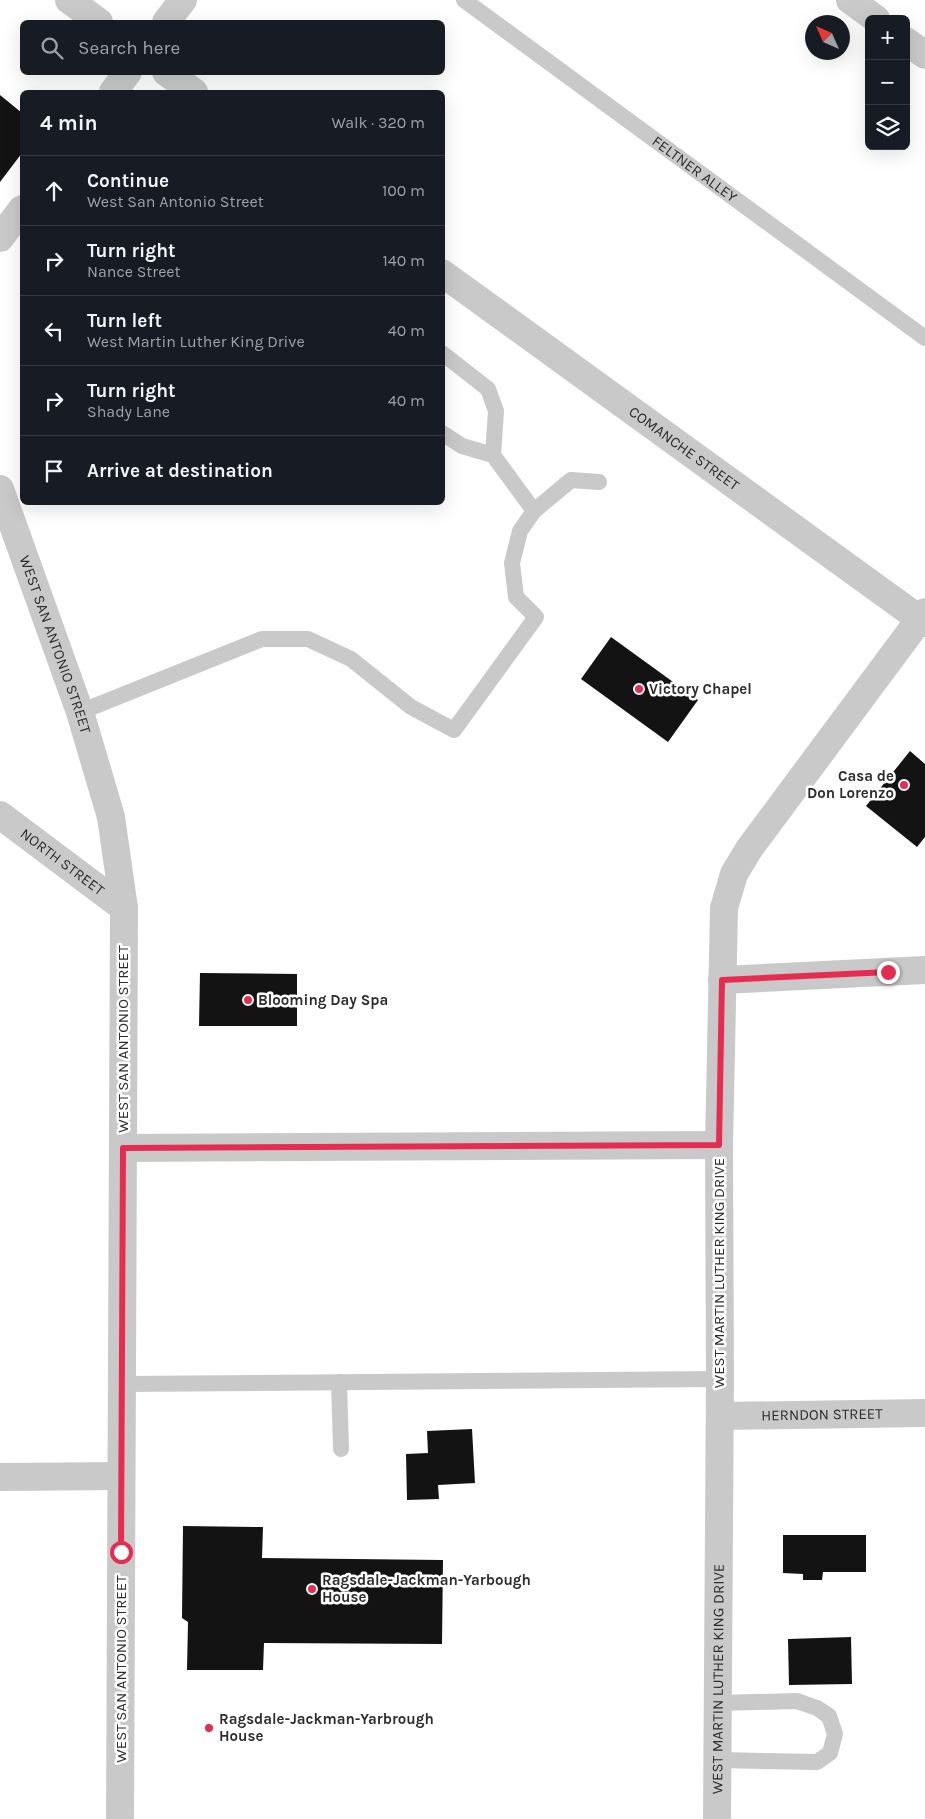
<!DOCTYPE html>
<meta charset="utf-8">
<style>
body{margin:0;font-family:Karla,sans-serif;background:#20242c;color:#f1f3f6}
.controls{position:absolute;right:15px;top:15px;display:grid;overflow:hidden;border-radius:8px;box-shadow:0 5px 20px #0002}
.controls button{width:45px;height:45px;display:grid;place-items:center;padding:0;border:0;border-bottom:1px solid #363941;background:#171b24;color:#f1f3f6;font:25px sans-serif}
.compass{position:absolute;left:805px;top:15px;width:45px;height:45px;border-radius:50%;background:#171b24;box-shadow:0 5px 20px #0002;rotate:315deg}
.stop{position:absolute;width:15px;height:15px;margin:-11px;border:4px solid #e52d52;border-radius:50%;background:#fff}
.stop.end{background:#e52d52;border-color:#fff;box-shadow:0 1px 5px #0008}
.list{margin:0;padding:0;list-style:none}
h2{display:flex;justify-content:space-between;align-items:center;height:65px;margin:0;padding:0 20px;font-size:21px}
h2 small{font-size:16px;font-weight:400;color:#9ea1a6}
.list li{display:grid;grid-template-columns:32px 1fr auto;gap:15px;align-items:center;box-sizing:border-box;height:70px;padding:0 20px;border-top:1px solid #363941}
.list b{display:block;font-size:19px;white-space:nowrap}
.list p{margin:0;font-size:16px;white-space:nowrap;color:#9ea1a6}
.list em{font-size:16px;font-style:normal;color:#9ea1a6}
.icon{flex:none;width:28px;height:28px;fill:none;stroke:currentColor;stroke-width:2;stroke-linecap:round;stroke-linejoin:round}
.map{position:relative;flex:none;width:925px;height:1819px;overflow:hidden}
.search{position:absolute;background:#171b24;box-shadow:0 5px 20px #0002;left:20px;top:20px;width:425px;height:55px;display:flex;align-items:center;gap:12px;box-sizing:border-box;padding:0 18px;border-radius:8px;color:#9ea1a6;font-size:19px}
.panel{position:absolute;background:#171b24;box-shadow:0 5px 20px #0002;left:20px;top:90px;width:425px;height:415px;border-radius:8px}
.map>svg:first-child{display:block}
.building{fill:#131313}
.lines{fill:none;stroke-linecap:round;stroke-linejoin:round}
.service{stroke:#c9c9c9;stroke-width:16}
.minor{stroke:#c9c9c9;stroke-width:28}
.tertiary{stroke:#c9c9c9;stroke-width:28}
.route{stroke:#e52d52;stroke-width:6}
.poi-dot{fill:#e52d52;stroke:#fff;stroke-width:2}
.labels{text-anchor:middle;stroke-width:5;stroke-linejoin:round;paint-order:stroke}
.street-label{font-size:15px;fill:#2c2c2c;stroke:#fff}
.poi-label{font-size:15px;font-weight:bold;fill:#2c2c2c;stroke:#fff;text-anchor:start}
</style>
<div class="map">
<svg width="925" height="1819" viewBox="0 0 925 1819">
<rect width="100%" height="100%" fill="#fff"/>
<path class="building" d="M 0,95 L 22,113 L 22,153 L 0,182 Z
M 611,637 L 698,700 L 668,742 L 581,679 Z
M 910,751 L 925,764 L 925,837 L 917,847 L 866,806 Z
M 200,973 L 297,974 L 297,1026 L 199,1026 Z
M 472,1429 L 475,1483 L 438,1485 L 439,1499 L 407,1500 L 406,1454 L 428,1453 L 427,1431 Z
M 183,1526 L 263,1527 L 262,1558 L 443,1560 L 442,1644 L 264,1643 L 263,1670 L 187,1670 L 188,1622 L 182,1618 Z
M 783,1535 L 866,1535 L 866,1572 L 823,1572 L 822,1580 L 803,1580 L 803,1574 L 783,1573 Z
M 851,1637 L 852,1684 L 789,1685 L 788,1639 Z"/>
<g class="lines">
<g class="service">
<path id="s1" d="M 464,0 L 925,338"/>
<path d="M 442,353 L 488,389 L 496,411 L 493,455 L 534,511"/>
<path d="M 442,433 L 462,446 L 493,455"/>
<path d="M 80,712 L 262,639 L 308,639 L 351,659 L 411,707 L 454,730 L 536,617 L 516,597 L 512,563 L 520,531 L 534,511 L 571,480 L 599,482"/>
<path d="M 339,1382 L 341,1449"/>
<path d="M 122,1384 L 720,1379"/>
<path d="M 717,1760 L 817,1762 L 830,1753 L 835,1734 L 829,1716 L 817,1708 L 797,1701 L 718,1703"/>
</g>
<g class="minor">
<path d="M 69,0 L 99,22"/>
<path d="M 850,0 L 876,19"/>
<path d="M 906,41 L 925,55"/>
<path d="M 166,72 L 194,92"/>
<path id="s2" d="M 442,273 L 925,623"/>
<path id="s3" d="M 0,815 L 124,908"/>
<path d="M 722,980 L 925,970"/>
<path d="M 123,1148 L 719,1145"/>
<path id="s4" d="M 720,1416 L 925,1413"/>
<path d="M 0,1477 L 121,1476"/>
<path id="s5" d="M 717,1819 L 720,1379 L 719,1145 L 724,908 L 734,874 L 749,849 L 925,612"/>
</g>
<g class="tertiary">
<path d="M 166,22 L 183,0"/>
<path d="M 113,92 L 128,72"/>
<path d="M 0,238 L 22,209"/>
<path id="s6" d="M 0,489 L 80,712 L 111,817 L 124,908 L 120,1819"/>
</g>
</g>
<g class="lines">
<path class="route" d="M 121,1552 L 123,1148 L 719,1145 L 722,980 L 888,972"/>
</g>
<g class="poi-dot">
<circle cx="639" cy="689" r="5"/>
<circle cx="904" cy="785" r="5"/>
<circle cx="248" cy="1000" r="5"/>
<circle cx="312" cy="1589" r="5"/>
<circle cx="209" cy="1728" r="5"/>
</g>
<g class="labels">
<g class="street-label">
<text dy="5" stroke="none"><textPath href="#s1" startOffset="286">FELTNER ALLEY</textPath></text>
<text dy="5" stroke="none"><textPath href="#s2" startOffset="299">COMANCHE STREET</textPath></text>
<text dy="5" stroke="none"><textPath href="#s6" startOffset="165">WEST SAN ANTONIO STREET</textPath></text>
<text dy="5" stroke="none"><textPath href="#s3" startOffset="78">NORTH STREET</textPath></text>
<text transform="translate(123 1039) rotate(-90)" y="5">WEST SAN ANTONIO STREET</text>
<text transform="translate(719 1273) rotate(-90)" y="5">WEST MARTIN LUTHER KING DRIVE</text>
<text dy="5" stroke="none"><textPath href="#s4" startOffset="102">HERNDON STREET</textPath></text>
<text transform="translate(121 1669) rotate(-90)" y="5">WEST SAN ANTONIO STREET</text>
<text dy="5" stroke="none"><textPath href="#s5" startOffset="140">WEST MARTIN LUTHER KING DRIVE</textPath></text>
</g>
<g class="poi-label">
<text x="649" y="694">Victory Chapel</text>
<text x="894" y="781" text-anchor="end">Casa de<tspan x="894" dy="17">Don Lorenzo</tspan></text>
<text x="258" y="1005">Blooming Day Spa</text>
<text x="322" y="1585">Ragsdale-Jackman-Yarbough<tspan x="322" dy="17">House</tspan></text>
<text x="219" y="1724">Ragsdale-Jackman-Yarbrough<tspan x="219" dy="17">House</tspan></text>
</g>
</g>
</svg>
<div class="controls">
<button>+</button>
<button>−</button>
<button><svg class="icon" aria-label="layers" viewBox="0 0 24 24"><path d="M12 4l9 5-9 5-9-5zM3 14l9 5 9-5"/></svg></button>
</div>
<svg class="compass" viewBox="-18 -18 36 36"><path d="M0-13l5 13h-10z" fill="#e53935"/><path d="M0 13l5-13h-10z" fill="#9ea1a6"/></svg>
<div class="stop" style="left:121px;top:1552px"></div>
<div class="stop end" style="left:888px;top:972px"></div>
<div class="search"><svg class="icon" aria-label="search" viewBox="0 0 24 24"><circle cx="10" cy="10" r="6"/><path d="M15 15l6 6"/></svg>Search here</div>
<section class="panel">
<h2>4 min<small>Walk · 320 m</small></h2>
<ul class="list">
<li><svg class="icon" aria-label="ahead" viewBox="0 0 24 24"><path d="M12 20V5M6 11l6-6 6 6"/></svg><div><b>Continue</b><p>West San Antonio Street</p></div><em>100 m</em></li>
<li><svg class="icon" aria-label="right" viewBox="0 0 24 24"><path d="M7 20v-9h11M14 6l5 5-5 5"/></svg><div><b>Turn right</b><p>Nance Street</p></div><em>140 m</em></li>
<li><svg class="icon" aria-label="left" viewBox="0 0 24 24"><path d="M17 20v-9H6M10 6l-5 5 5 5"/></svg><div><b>Turn left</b><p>West Martin Luther King Drive</p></div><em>40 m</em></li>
<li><svg class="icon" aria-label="right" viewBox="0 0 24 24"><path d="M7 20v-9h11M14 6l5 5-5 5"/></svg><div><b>Turn right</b><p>Shady Lane</p></div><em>40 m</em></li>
<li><svg class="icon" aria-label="arrive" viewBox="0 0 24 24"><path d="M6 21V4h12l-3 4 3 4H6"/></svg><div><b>Arrive at destination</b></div></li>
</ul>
</section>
</div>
